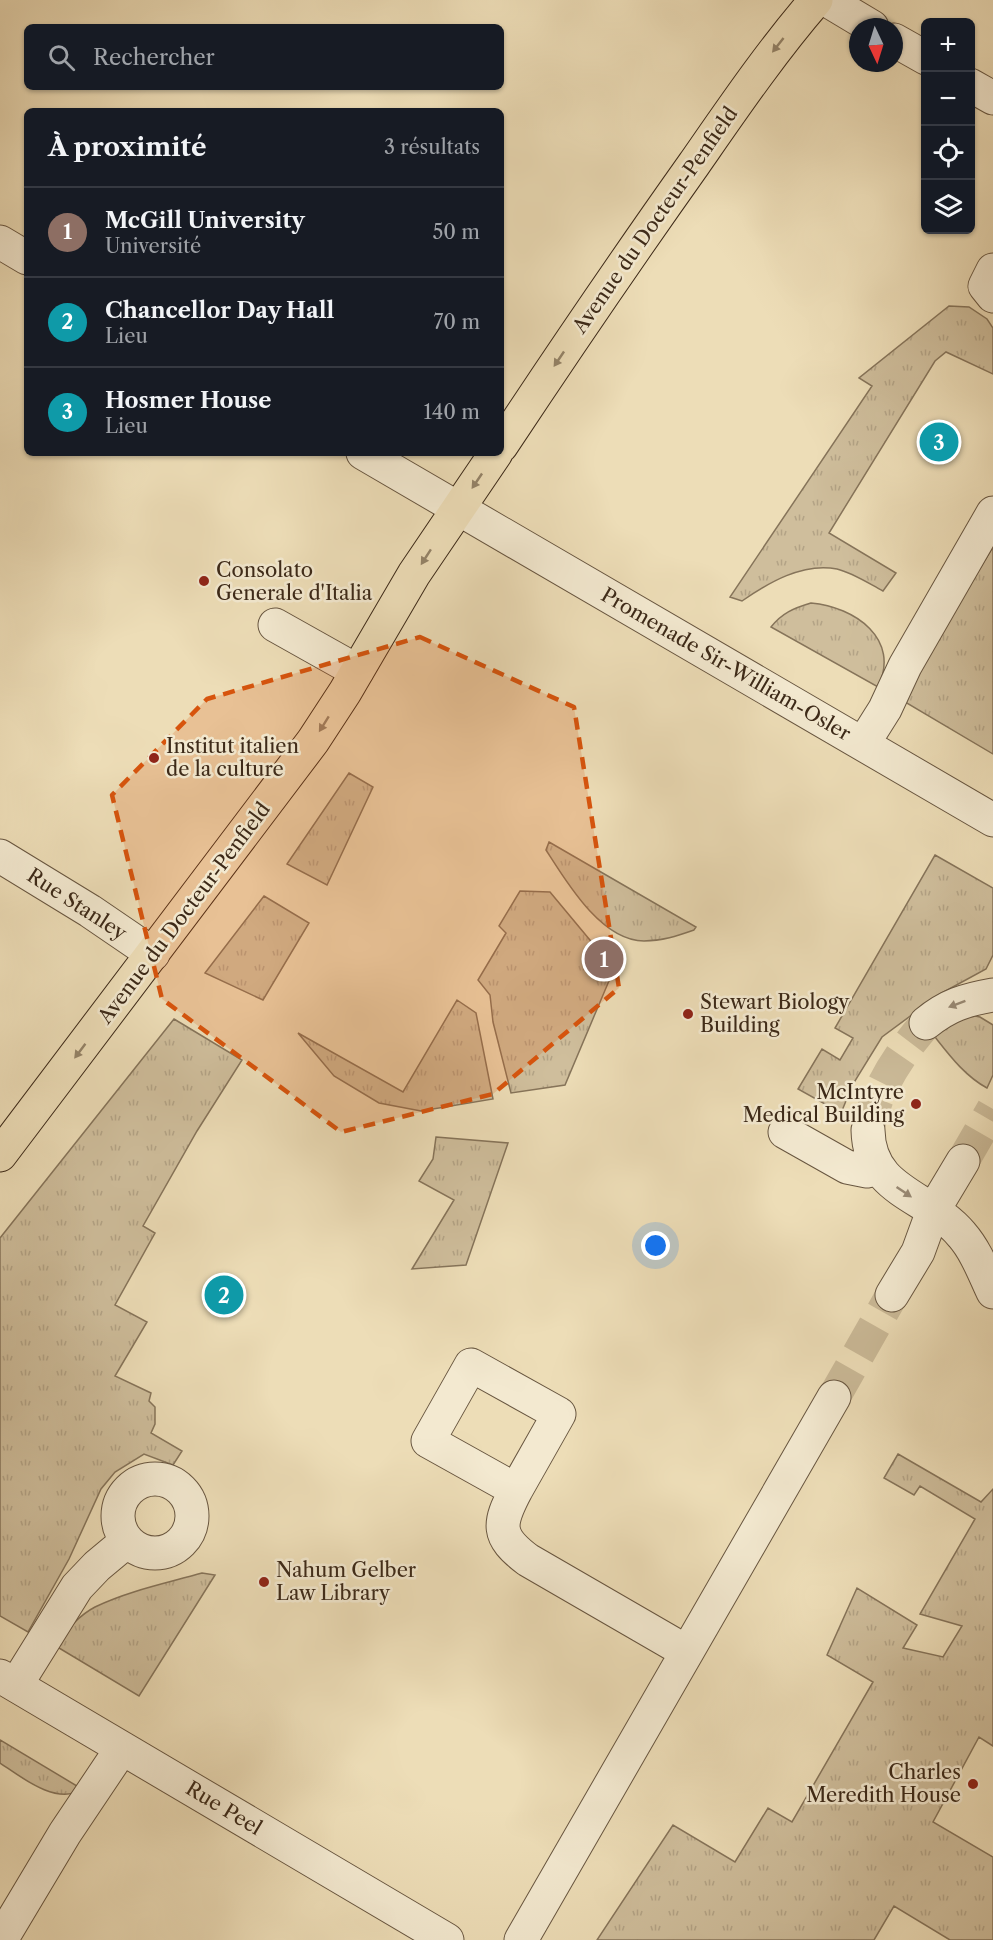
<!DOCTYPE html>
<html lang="fr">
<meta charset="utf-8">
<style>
body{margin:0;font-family:"Libre Caslon Text",serif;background:#20242c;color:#f1f3f6}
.controls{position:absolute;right:18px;top:18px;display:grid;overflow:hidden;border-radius:9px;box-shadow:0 2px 4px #0004}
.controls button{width:54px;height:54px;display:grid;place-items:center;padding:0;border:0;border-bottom:2px solid #363941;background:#171b24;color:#f1f3f6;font:30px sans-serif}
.compass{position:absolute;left:849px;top:18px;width:54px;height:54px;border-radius:50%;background:#171b24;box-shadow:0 2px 4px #0004;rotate:176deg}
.you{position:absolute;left:656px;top:1246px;width:21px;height:21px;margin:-15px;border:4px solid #fff;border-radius:50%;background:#1a73e8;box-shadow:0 0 0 9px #1a73e833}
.badge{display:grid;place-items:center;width:39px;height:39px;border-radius:50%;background:#c59692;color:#fff;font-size:20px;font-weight:700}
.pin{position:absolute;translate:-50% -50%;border:3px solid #fff;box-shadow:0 2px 6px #0006}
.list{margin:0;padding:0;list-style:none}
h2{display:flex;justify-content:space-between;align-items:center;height:78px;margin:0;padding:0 24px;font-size:26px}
h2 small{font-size:20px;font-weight:400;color:#9ea1a6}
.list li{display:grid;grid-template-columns:39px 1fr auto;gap:18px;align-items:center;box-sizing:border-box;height:90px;padding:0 24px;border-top:2px solid #363941}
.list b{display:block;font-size:22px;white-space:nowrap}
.list p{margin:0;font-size:20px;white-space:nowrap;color:#9ea1a6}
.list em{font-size:20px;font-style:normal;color:#9ea1a6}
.icon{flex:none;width:33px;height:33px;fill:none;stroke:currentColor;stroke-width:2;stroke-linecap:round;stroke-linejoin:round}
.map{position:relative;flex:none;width:993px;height:1940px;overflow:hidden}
.search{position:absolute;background:#171b24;box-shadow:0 2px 4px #0004;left:24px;top:24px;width:480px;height:66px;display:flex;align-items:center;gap:15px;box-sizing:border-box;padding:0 21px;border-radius:9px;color:#9ea1a6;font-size:22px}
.panel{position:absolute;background:#171b24;box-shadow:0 2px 4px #0004;left:24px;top:108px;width:480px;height:348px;border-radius:9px}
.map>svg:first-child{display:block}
.grass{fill:url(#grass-tufts);stroke:#86745a;stroke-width:1.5}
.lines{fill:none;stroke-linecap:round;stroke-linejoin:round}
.minor-tunnel{stroke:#cab997;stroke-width:33;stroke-dasharray:33 16;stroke-linecap:butt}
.minor-casing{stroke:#685640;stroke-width:35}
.major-casing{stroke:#3c2918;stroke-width:35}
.minor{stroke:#f3e9d0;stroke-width:33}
.major{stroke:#edddb7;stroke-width:33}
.oneway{fill:#948368}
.oneway2{fill:#988974}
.marked{fill:#d7540d;fill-opacity:0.2;stroke:#d7540d;stroke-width:4.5;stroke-dasharray:12 8;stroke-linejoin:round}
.poi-dot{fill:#8f2418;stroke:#f3e9d0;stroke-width:2}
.labels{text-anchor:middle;stroke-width:5;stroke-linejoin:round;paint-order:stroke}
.street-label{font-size:20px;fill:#3c2918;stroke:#f3e9d0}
.poi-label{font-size:20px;fill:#3c2918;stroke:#f3e9d0;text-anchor:start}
</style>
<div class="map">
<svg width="993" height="1940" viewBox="0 0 993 1940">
<defs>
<pattern id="grass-tufts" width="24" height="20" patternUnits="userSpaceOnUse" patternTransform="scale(1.5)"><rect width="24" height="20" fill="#cfbe9c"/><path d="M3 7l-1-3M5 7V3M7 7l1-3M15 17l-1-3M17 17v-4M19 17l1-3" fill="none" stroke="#b3a386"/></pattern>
</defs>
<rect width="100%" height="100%" fill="#edddb7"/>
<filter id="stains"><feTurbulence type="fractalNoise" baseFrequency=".00333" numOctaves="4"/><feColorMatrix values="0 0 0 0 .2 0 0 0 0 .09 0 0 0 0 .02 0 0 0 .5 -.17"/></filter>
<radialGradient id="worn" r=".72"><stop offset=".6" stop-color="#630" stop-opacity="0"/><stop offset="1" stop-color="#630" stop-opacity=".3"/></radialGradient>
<path class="grass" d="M 949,306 L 969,307 L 987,319 L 993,328 L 993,374 L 946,352 L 935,361 L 829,533 L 896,573 L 883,591 C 868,583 853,573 837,569 C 803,562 768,583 742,601 L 730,597 L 872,386 L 859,378 Z
M 993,547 L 993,754 L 905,702 L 970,574 L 975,576 Z
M 811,603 C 855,607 901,639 878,687 L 771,627 C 782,613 794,608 811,603 Z
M 349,773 L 373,787 L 327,885 L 287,864 Z
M 549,842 L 696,927 L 694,930 C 677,936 662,941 644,941 C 601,941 566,881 546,850 Z
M 935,855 L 993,888 L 993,955 L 986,969 L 940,994 L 882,1037 L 853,1084 L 841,1113 L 798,1089 L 822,1049 L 840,1060 L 853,1038 L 835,1028 Z
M 520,891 L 550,892 L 614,969 L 565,1085 L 511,1093 L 493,1022 L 490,995 L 478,980 L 506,933 L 499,926 Z
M 264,896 L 309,923 L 263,1000 L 205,973 Z
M 457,1000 L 476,1013 L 493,1099 L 421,1111 L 379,1103 L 334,1076 L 298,1033 L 403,1092 Z
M 970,1015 L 980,1017 L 993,1025 L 993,1075 L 987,1088 C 965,1076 950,1056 935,1037 L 943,1025 Z
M 174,1019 L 242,1060 L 197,1131 L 143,1226 L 155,1233 L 115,1305 L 147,1322 L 115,1376 L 151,1393 L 149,1401 L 155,1407 L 155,1424 L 151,1433 L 182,1451 L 173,1465 L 144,1454 L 115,1472 L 101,1489 L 69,1559 L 28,1632 L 0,1616 L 0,1238 Z
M 436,1137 L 508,1143 L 466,1265 L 412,1269 L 454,1200 L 419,1181 L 433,1159 Z
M 898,1454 L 981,1502 L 993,1489 L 993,1746 L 979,1737 L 933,1822 L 993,1857 L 993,1940 L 950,1940 L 894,1906 L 874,1940 L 597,1940 L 673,1825 L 735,1862 L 768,1808 L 792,1822 L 873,1682 L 827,1655 L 857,1588 L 917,1625 L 903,1648 L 943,1657 L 962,1626 L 920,1614 L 975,1519 L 920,1486 L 914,1495 L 884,1478 Z
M 202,1573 L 215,1575 L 139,1696 L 54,1645 C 66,1631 78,1616 95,1607 C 128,1591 167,1583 202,1573 Z
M 0,1740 L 82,1789 C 57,1806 21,1777 0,1763 Z"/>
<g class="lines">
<path class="minor-tunnel" d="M 868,1130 C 876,1088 899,1055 926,1023
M 963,1161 L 993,1109
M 834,1397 L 892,1295"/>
<defs>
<path id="minor" d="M 827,0 L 872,27
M 894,40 L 926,58
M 970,85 L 993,98
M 0,242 L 27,258
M 993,270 L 985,286 L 993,296
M 363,453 L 993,820
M 275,625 L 357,671
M 863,744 L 885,709 L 905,666 L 993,513
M 0,856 L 90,911 L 153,954
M 926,1023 C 948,1005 965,1000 993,995
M 868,1130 C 869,1193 929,1195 962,1235 C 976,1251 984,1273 993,1292
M 785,1132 L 847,1167 L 867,1171 L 879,1168
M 892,1295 L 918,1252 L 933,1211 L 963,1161
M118 1516a37 37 0 1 1 74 0a37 37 0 1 1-74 0Z
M 516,1490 L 559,1414 L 471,1365 L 428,1441 L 516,1490 C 498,1524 496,1536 528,1560 L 687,1652
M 0,1676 L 447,1940
M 16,1685 L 77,1587 L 97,1566 L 127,1541
M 1,1940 L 65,1833 L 122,1748
M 521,1940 L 834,1397"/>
<path id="major" d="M 501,446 C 564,351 628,257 694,164 C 733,108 771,52 816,0
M 0,1155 L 313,741 L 345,692 L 414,574 L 496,453"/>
</defs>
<use href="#minor" class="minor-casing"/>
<use href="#major" class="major-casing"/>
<use href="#minor" class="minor"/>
<use href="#major" class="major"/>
</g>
<defs><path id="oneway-solid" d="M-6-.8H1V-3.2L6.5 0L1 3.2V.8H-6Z" transform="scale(1.5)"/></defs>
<g class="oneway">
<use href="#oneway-solid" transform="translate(778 45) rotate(128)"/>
<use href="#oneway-solid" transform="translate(559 359) rotate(124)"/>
<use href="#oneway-solid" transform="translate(477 481) rotate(124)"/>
<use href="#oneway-solid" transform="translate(426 557) rotate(123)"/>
<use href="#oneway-solid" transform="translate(324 724) rotate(122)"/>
<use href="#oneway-solid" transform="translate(80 1051) rotate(127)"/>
</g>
<g class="oneway2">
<use href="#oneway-solid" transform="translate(957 1004) rotate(159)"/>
<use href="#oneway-solid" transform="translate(904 1192) rotate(34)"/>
</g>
<path class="marked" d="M 420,637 L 574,707 L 619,988 L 493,1094 L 341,1132 L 162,999 L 112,795 L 207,699 Z"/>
<g class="poi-dot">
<circle cx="204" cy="581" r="6"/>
<circle cx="154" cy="758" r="6"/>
<circle cx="688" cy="1014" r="6"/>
<circle cx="916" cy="1104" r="6"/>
<circle cx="264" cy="1582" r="6"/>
<circle cx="973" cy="1784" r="6"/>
</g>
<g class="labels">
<g class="street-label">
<text transform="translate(655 220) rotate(-55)" y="7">Avenue du Docteur-Penfield</text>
<text transform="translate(726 664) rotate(30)" y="7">Promenade Sir-William-Osler</text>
<text transform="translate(77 904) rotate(33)" y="7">Rue Stanley</text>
<text transform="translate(184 913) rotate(-53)" y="7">Avenue du Docteur-Penfield</text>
<text transform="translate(224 1808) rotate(31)" y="7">Rue Peel</text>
</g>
<g class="poi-label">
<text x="216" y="577">Consolato<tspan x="216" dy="23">Generale d'Italia</tspan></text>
<text x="166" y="753">Institut italien<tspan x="166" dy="23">de la culture</tspan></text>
<text x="700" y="1009">Stewart Biology<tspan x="700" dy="23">Building</tspan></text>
<text x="904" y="1099" text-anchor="end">McIntyre<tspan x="904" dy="23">Medical Building</tspan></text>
<text x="276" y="1577">Nahum Gelber<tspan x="276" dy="23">Law Library</tspan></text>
<text x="961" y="1779" text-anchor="end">Charles<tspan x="961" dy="23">Meredith House</tspan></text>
</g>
</g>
<rect width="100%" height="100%" filter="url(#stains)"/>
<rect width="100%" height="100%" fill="url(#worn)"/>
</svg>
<div class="controls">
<button>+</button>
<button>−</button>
<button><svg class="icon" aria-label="locate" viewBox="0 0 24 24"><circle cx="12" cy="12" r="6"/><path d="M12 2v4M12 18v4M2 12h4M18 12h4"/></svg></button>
<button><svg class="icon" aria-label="layers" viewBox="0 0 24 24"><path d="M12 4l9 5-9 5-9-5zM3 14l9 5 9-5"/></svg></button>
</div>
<svg class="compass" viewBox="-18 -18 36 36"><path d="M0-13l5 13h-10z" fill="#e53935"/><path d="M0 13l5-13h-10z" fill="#9ea1a6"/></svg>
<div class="you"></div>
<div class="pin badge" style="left:604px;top:959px;background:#8d6e63">1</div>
<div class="pin badge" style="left:224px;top:1295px;background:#0f9aa8">2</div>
<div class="pin badge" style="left:939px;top:442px;background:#0f9aa8">3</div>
<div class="search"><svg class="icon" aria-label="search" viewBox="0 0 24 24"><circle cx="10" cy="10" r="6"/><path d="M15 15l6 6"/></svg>Rechercher</div>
<section class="panel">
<h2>À proximité<small>3 résultats</small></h2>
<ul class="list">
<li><span class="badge" style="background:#8d6e63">1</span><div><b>McGill University</b><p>Université</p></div><em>50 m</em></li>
<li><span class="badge" style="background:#0f9aa8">2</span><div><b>Chancellor Day Hall</b><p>Lieu</p></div><em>70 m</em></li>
<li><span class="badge" style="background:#0f9aa8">3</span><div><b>Hosmer House</b><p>Lieu</p></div><em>140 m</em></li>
</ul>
</section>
</div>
